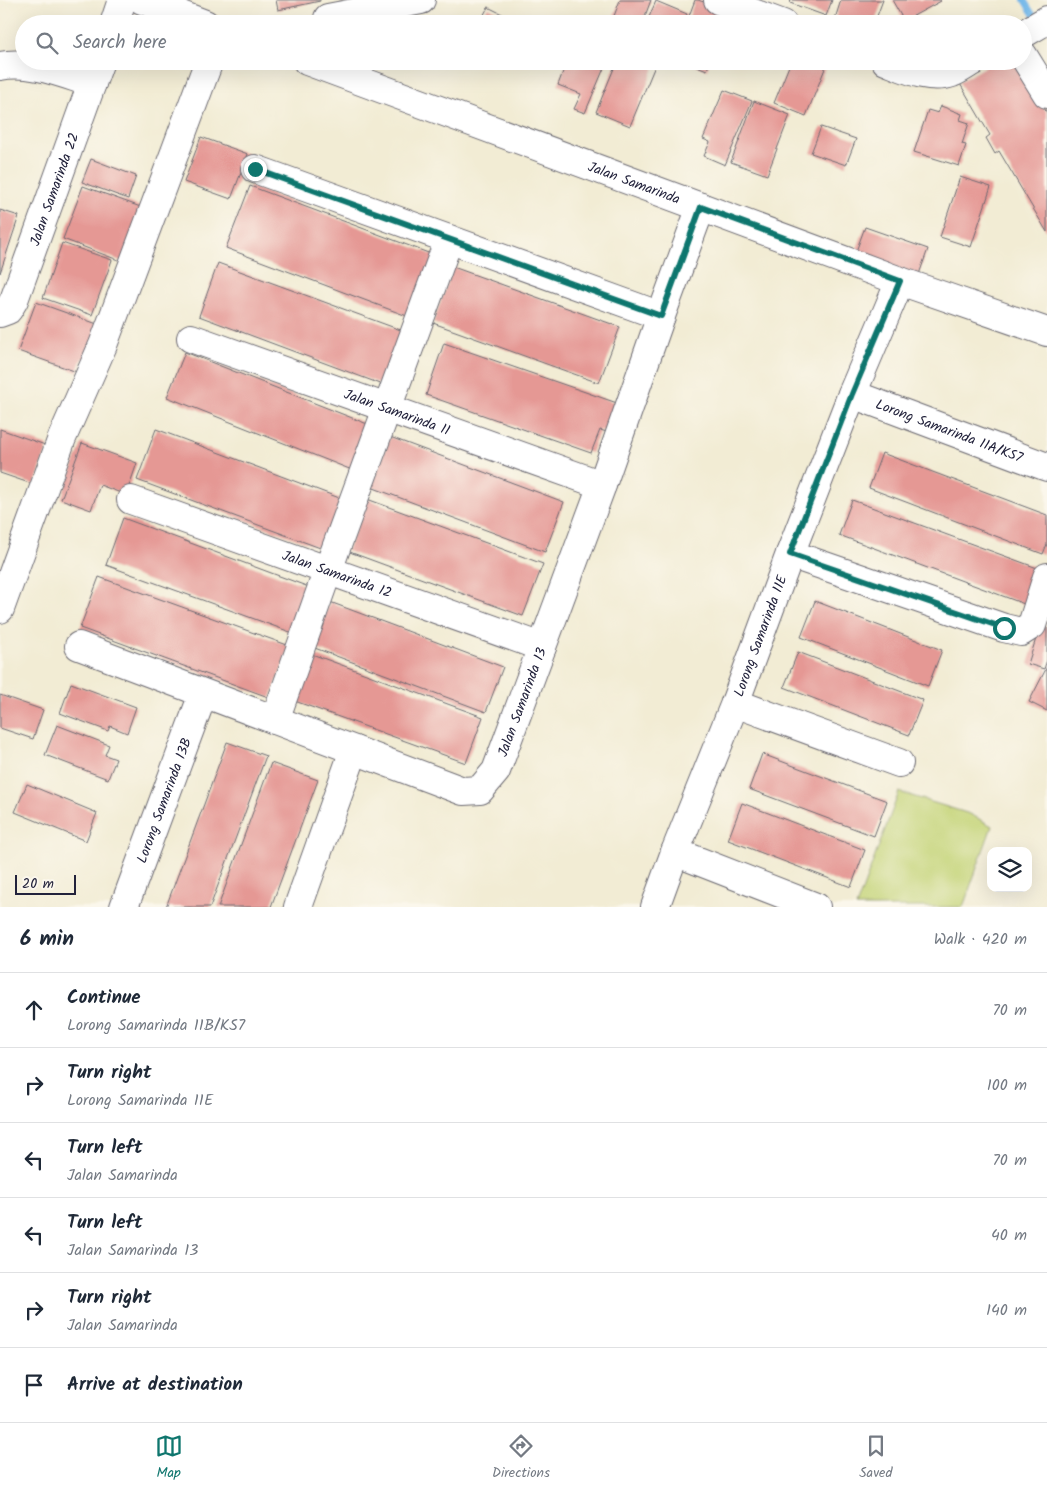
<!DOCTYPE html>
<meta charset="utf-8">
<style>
body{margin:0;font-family:Kalam,sans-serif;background:#f6f6f7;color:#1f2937}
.controls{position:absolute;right:15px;bottom:15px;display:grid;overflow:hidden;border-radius:10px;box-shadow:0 5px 20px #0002}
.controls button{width:45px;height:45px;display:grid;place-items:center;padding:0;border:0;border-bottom:1px solid #e0e1e3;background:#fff;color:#1f2937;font:25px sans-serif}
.scale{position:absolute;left:15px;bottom:12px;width:61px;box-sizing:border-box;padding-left:5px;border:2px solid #22223b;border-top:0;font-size:14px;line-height:18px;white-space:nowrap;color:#22223b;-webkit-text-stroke:4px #fbf7ec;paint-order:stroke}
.stop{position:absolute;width:15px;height:15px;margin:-11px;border:4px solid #0f766e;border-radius:50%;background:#fff}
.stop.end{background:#0f766e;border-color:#fff;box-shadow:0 1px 5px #0008}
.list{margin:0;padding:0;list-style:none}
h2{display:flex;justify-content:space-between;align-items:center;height:65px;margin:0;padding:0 20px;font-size:21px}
h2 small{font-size:16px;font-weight:400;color:#747a83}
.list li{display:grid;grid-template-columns:32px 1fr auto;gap:15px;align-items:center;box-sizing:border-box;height:75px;padding:0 20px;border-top:1px solid #e0e1e3}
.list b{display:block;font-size:19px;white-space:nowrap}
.list p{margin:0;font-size:16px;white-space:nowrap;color:#747a83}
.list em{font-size:16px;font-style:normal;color:#747a83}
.icon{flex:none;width:28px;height:28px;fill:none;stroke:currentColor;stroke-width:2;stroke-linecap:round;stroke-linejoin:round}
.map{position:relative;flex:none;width:1047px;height:907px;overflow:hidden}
.search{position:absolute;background:#fff;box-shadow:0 5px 20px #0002;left:15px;right:15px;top:15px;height:55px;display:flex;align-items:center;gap:12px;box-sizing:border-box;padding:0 18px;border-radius:28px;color:#747a83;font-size:19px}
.sheet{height:515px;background:#fff}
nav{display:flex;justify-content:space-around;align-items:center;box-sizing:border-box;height:70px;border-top:1px solid #e0e1e3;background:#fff;font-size:14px;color:#747a83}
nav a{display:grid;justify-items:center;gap:2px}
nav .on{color:#0f766e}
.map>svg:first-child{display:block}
.green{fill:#c3d375;stroke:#727a58}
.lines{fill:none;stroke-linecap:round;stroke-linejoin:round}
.stream{stroke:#73b8e9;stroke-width:6}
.building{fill:#e59894}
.minor-casing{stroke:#6b6971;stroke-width:30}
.minor{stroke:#fff;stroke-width:28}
.route{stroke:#0f766e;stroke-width:6}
.labels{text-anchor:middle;stroke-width:5;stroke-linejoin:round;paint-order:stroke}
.street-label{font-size:14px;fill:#22223b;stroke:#fbf7ec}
</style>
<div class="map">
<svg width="1047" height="907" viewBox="0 0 1047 907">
<rect width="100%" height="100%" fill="#fbf7ec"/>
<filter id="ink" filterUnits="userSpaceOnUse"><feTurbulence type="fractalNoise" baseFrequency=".02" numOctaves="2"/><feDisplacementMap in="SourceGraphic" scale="10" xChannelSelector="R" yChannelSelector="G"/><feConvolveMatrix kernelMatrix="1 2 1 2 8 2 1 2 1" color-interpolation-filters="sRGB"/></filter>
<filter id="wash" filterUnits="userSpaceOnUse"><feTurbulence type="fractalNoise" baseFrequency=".0096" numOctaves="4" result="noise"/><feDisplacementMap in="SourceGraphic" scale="20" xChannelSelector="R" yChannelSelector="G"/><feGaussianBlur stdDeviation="1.12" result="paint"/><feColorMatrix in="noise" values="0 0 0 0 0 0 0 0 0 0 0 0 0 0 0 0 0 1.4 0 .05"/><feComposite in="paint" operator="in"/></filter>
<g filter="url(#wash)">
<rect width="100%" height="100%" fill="#f2ecd4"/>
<path class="green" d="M 899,792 L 970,814 L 992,826 L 963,907 L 856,907 Z"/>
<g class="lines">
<path class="stream" d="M 1024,0 L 1036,19"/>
</g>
<g id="blocks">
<path class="building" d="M 276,0 L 320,0 L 320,1 L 278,10 Z
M 620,0 L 651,0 L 642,24 L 611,24 Z
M 695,0 L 698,0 L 729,11 L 724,24 L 686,24 Z
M 791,0 L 832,0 L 826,16 L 790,3 Z
M 841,0 L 883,0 L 874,24 L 839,24 L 834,22 Z
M 892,0 L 940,0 L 941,1 L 904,21 Z
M 656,1 L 687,14 L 683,24 L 646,24 Z
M 488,7 L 506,16 L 503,24 L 479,24 Z
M 567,61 L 607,61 L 585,113 L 574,109 L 581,94 L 558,85 Z
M 617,61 L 657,61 L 630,126 L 596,112 Z
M 684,61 L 710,61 L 707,70 Z
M 791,61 L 828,61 L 806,116 L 774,103 Z
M 994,61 L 1017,61 L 1047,113 L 1047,232 L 999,151 L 995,154 L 986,138 L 990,135 L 959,82 Z
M 724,90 L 752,101 L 725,165 L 704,156 L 710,142 L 703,139 Z
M 754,101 L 790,115 L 767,175 L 731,162 Z
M 941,106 L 962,114 L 960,120 L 969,123 L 962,144 L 966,145 L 959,166 L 914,152 L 928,110 L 938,113 Z
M 821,127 L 856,139 L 846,165 L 811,153 Z
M 201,137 L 248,154 L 231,199 L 184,182 Z
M 91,159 L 136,176 L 128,199 L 82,182 Z
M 960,177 L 991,187 L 971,247 L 940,237 Z
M 83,186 L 146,209 L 126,263 L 63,239 Z
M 250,186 L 439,257 L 415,319 L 226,248 Z
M 0,210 L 19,216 L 0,273 Z
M 865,227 L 928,249 L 918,277 L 855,254 Z
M 62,243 L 112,260 L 92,315 L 43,298 Z
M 218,263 L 406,332 L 386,386 L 199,316 Z
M 453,267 L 620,327 L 599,383 L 433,323 Z
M 36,302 L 100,325 L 88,360 L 82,358 L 77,372 L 18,351 Z
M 444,343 L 617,403 L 607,432 L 600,430 L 591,453 L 426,395 Z
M 185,352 L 370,425 L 352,470 L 167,397 Z
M 0,429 L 48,446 L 35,485 L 0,473 Z
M 156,429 L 342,499 L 323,549 L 137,480 Z
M 390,437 L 564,502 L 545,552 L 371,487 Z
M 82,443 L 137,463 L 126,495 L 100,485 L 91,510 L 61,499 Z
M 882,453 L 1047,515 L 1047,544 L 1043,554 L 869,488 Z
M 367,499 L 543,564 L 523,616 L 347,551 Z
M 852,500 L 1040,569 L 1027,605 L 839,535 Z
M 123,518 L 309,587 L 293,633 L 106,565 Z
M 99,577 L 290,646 L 271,698 L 80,628 Z
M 815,601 L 942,650 L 928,686 L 801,637 Z
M 330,602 L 503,667 L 486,712 L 312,647 Z
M 1040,626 L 1047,628 L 1047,660 L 1044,669 L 1028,664 Z
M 798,652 L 923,700 L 909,735 L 784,687 Z
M 309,653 L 483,717 L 466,763 L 292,700 Z
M 1047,667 L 1047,711 L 1029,702 Z
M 71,683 L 136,707 L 127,733 L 110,726 L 108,731 L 60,713 Z
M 0,695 L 43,710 L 33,739 L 0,728 Z
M 57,725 L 109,745 L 105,755 L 116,759 L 108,779 L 45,755 Z
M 227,742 L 266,756 L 210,907 L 166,907 Z
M 762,754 L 887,801 L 874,836 L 749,789 Z
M 271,763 L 318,780 L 272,904 L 271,907 L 218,907 Z
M 27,784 L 97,813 L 86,841 L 15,812 Z
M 742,803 L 865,850 L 851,887 L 728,840 Z"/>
</g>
</g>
<g filter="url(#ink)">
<use href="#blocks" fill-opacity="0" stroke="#6b6971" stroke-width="1"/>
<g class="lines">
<defs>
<g id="minor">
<path d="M 142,0 L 205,24"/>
<path d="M 718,0 L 783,24"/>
<path d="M 328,18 L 421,0"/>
<path d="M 114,24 L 122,0"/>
<path d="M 1023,34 L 1047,20"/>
<path d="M 1023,55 L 1047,94"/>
<path id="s1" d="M 307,61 L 900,281 L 1047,332"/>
<path d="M 886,61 C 906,69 930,81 952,73 C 959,70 966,65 973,61"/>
<path d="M 0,66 C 31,60 63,74 92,83"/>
<path d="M 255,169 L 661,316"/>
<path id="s2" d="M 0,313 L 8,310 L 14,300 L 100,61"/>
<path id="s3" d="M 191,338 L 602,485"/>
<path id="s4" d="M 852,394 L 1047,467"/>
<path id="s5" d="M 131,500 L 542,647"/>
<path d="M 790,554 L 1004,628 L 1021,632 L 1032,625 L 1047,577"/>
<path d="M 0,609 L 62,438 L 103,345 L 209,61"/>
<path id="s6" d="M 79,646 L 463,791 L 480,790 L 496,771 L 602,485 L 661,316 L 701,207"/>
<path d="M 735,703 L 899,763"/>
<path d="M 275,720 L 328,570 L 449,239"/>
<path d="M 675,852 L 816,907"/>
<path id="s7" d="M 124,907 L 203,694"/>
<path d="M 298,907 L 354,750"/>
<path id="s8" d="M 655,907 L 675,852 L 735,703 L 790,554 L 852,394 L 900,281"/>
</g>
</defs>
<use href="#minor" class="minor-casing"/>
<use href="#minor" class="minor"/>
</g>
</g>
<g class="lines" filter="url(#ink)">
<path class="route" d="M 255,169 L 661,316 L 701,207 L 900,281 L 852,394 L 790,554 L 1004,628"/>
</g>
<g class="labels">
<g class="street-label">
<text dy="5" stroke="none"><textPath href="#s1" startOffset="349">Jalan Samarinda</textPath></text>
<text dy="5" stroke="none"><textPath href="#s2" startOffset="138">Jalan Samarinda 22</textPath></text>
<text dy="5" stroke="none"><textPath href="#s3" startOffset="219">Jalan Samarinda 11</textPath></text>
<text dy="5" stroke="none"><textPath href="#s4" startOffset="104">Lorong Samarinda 11A/KS7</textPath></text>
<text dy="5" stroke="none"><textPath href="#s5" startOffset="219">Jalan Samarinda 12</textPath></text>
<text dy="5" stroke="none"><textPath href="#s8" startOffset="291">Lorong Samarinda 11E</textPath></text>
<text dy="5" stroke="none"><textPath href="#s6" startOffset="526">Jalan Samarinda 13</textPath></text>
<text dy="5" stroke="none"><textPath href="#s7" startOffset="114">Lorong Samarinda 13B</textPath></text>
</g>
</g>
</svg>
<div class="controls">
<button><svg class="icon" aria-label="layers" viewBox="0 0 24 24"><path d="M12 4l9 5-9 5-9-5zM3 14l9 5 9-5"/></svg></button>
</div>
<div class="scale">20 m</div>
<div class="stop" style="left:1004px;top:628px"></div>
<div class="stop end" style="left:255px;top:169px"></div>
<div class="search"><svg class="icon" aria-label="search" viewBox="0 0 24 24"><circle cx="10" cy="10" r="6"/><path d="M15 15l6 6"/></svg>Search here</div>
</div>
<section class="sheet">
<h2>6 min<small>Walk · 420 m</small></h2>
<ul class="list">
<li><svg class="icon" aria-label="ahead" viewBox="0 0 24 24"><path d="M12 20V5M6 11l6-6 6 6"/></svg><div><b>Continue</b><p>Lorong Samarinda 11B/KS7</p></div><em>70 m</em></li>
<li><svg class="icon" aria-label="right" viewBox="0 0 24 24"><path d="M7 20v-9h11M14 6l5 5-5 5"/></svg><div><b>Turn right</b><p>Lorong Samarinda 11E</p></div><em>100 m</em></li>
<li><svg class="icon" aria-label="left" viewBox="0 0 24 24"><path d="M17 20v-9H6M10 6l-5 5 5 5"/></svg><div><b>Turn left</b><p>Jalan Samarinda</p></div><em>70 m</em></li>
<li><svg class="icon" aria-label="left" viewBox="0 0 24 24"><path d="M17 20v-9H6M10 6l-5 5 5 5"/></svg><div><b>Turn left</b><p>Jalan Samarinda 13</p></div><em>40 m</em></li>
<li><svg class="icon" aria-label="right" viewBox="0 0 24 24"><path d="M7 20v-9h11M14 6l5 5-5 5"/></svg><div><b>Turn right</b><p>Jalan Samarinda</p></div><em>140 m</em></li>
<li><svg class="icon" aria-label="arrive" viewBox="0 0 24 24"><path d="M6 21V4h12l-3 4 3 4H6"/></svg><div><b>Arrive at destination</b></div></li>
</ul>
</section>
<nav>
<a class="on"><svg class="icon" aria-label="map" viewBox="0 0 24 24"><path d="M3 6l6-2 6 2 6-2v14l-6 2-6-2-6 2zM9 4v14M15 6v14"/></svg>Map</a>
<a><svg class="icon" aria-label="directions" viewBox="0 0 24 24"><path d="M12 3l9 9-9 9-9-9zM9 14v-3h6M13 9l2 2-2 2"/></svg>Directions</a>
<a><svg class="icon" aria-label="saved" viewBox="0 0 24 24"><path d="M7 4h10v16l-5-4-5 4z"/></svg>Saved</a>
</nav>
